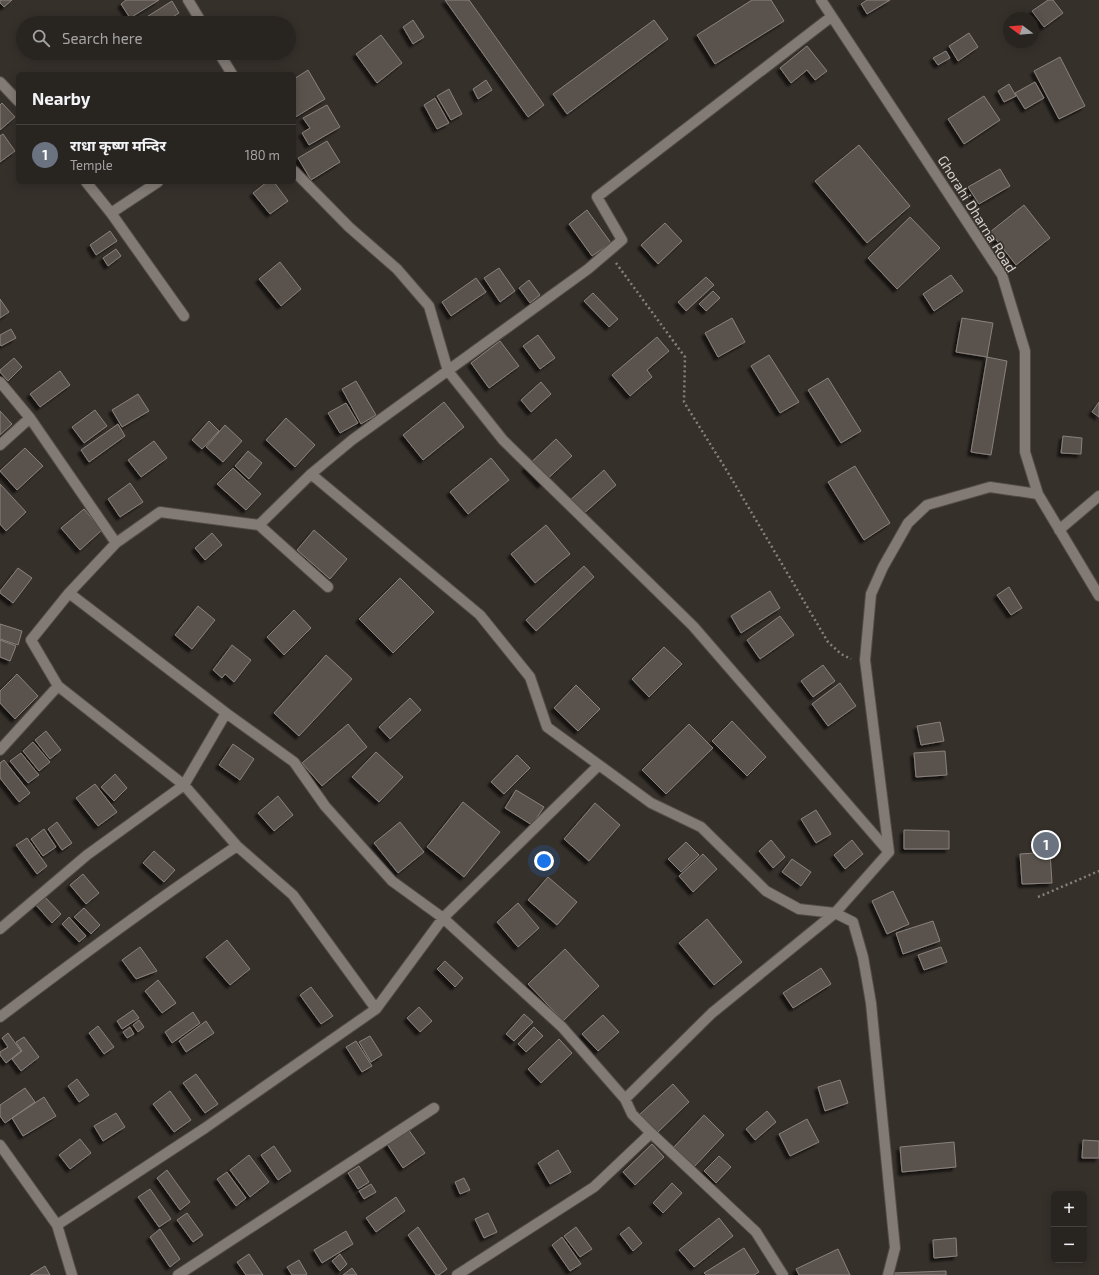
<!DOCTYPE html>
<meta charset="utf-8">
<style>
body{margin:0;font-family:"Exo 2","Noto Sans Devanagari",sans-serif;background:#34302d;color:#f1f3f6}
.controls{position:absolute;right:12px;bottom:12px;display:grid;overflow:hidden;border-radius:6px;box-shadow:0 2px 10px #0003}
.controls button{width:36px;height:36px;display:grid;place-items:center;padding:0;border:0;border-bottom:1px solid #44413e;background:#282420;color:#f1f3f6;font:20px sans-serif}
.compass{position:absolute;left:1003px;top:12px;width:36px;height:36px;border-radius:50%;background:#282420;box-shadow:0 2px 10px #0003;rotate:286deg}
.you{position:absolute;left:544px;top:861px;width:14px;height:14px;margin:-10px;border:3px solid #fff;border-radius:50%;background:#1a73e8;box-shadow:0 0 0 6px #1a73e833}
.badge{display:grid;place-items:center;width:26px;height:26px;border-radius:50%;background:#bca0f2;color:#fff;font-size:13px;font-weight:700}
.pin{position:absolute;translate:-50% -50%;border:2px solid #fff;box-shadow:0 1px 4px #0006}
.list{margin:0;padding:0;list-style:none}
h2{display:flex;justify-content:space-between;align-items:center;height:52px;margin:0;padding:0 16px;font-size:17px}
h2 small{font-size:13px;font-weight:400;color:#a5a4a5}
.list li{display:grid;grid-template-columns:26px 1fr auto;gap:12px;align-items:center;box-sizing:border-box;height:60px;padding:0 16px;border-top:1px solid #44413e}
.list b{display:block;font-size:15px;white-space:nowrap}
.list p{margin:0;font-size:13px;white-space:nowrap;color:#a5a4a5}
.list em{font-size:13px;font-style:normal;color:#a5a4a5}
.icon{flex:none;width:22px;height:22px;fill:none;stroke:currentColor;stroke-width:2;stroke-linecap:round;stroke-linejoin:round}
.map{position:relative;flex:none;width:1099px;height:1275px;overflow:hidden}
.search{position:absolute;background:#282420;box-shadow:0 2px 10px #0003;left:16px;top:16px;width:280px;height:44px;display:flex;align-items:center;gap:10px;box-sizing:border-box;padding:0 14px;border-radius:22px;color:#a5a4a5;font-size:15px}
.panel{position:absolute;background:#282420;box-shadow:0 2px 10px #0003;left:16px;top:72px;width:280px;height:112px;border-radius:6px}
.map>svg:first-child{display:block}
.building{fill:#5a534e;stroke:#89817c;filter:url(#shadow)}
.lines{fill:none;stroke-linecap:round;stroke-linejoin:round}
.street-casing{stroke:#524c48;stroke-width:12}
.path{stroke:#87817d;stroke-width:2.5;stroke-dasharray:2 3;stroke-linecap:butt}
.street{stroke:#827a75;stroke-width:10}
.labels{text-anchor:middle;stroke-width:3;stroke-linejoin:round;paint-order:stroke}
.street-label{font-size:14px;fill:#d7d2cf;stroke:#36302b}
</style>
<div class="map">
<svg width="1099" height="1275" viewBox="0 0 1099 1275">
<defs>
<filter id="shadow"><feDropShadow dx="-3.5" dy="3.5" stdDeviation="1" flood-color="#0009"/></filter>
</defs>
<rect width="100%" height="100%" fill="#36302b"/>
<path class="building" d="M 0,0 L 12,0 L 4,7 L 0,3 Z
M 126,0 L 159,0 L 130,18 L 121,4 Z
M 445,0 L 469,0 L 544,105 L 528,117 Z
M 752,0 L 771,0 L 784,21 L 715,64 L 697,35 Z
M 867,0 L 890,0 L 867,14 L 861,4 Z
M 1048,0 L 1053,0 L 1063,13 L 1044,27 L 1032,11 Z
M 172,1 L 179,13 L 163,23 L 137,23 Z
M 413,20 L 424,37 L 413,44 L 403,27 Z
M 654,20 L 668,39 L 567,114 L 553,94 Z
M 969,33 L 978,47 L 958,61 L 949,46 Z
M 381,35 L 402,63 L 377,83 L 356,54 Z
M 807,46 L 827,71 L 815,80 L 807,70 L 791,83 L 780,68 Z
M 946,51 L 950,58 L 938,65 L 933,58 Z
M 1060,57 L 1085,106 L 1059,119 L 1034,71 Z
M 308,70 L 325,99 L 294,118 L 294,79 Z
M 486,80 L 492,90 L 478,99 L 473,89 Z
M 1035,82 L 1044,98 L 1025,109 L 1015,93 Z
M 1009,84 L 1016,96 L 1004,102 L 998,91 Z
M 449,89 L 462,114 L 451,120 L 437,96 Z
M 984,96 L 1000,120 L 964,144 L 948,119 Z
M 435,98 L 449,123 L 437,129 L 424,105 Z
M 2,103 L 15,117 L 0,130 L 0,105 Z
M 327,105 L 340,127 L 309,145 L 302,133 L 310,128 L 303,118 Z
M 3,134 L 15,151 L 0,162 L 0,136 Z
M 327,141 L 340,162 L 311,180 L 298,158 Z
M 859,145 L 910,206 L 867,243 L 815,181 Z
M 1000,169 L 1010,186 L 979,204 L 968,187 Z
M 267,182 L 274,182 L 288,201 L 270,214 L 253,193 Z
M 1024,205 L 1050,238 L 1016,265 L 990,232 Z
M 587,210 L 611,243 L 592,256 L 569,224 Z
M 910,217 L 940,248 L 897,289 L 868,258 Z
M 665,223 L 682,241 L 658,264 L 641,245 Z
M 110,231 L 117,241 L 96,255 L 90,245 Z
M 116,249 L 121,256 L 108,266 L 103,258 Z
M 280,262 L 301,289 L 281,306 L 259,279 Z
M 499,268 L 515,291 L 500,302 L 484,278 Z
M 951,275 L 963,291 L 934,311 L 923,294 Z
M 706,277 L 714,285 L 686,311 L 678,302 Z
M 476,278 L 486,292 L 451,316 L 442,302 Z
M 529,280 L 540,295 L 530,303 L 519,288 Z
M 713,291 L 720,298 L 706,311 L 699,304 Z
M 593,293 L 618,319 L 609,327 L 584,301 Z
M 0,299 L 9,312 L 0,318 Z
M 732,318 L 745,342 L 718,357 L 705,333 Z
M 962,318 L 993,323 L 987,357 L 956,352 Z
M 11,329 L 16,338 L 1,346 L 0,344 L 0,335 Z
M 538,335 L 555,358 L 540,369 L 523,346 Z
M 657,337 L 669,351 L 647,370 L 652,377 L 630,396 L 612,375 Z
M 500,341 L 519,366 L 489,388 L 471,363 Z
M 769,355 L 799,402 L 780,413 L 751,366 Z
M 987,357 L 1007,361 L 991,455 L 971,452 Z
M 14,358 L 22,367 L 8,381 L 0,372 L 0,370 Z
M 60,371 L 70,385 L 40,407 L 30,394 Z
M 828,378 L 861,431 L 841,443 L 808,390 Z
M 356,381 L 376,415 L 361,424 L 342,389 Z
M 541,382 L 551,394 L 531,412 L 521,400 Z
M 138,394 L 149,411 L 122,427 L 112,410 Z
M 444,402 L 464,427 L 423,460 L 403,435 Z
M 1099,402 L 1099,417 L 1092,412 Z
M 346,403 L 358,423 L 340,433 L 328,413 Z
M 95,410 L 107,426 L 84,443 L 72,427 Z
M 0,411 L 12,424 L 0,435 Z
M 286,418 L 315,445 L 295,467 L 266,440 Z
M 209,421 L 219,431 L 202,449 L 192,440 Z
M 118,424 L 125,436 L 89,462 L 81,450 Z
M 225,425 L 242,441 L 223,462 L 206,447 Z
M 1063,436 L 1082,438 L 1081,454 L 1061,453 Z
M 556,439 L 572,456 L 541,485 L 525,468 Z
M 154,441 L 167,458 L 141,477 L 128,460 Z
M 25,448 L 43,466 L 17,490 L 0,471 Z
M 248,451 L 262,463 L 249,479 L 235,466 Z
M 491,458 L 509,480 L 468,514 L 450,492 Z
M 855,466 L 890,523 L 864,540 L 828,482 Z
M 233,468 L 261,494 L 246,510 L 217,484 Z
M 604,470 L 616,485 L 581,516 L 568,502 Z
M 130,483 L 143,502 L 120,517 L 108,499 Z
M 0,484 L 26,512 L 6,531 L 0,524 Z
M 84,509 L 102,530 L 80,550 L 61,528 Z
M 546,525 L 570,554 L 535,583 L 511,554 Z
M 314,530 L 347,559 L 330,579 L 297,550 Z
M 212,533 L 222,545 L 205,560 L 195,548 Z
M 584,566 L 594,577 L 536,631 L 526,620 Z
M 18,568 L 32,578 L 13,603 L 0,593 L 0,591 Z
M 400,578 L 434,612 L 393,653 L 359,619 Z
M 1009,587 L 1022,608 L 1011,615 L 997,595 Z
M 770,591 L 780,608 L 741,633 L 731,616 Z
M 198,606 L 215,620 L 192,649 L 175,635 Z
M 294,610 L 311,628 L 284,655 L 267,637 Z
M 780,616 L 794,635 L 760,659 L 747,640 Z
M 0,624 L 22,631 L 18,645 L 0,639 Z
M 0,640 L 16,646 L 10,661 L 0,657 Z
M 232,645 L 251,660 L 234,682 L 225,674 L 222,678 L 213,670 Z
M 664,647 L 682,664 L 649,697 L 632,679 Z
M 326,655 L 352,679 L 299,736 L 274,713 Z
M 823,665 L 835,681 L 813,697 L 801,681 Z
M 17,674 L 38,696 L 15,719 L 0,703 L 0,691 Z
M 840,683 L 856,706 L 828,726 L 812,704 Z
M 576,685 L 600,709 L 578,731 L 554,708 Z
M 410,698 L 421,710 L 390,739 L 379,727 Z
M 732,721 L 766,757 L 747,776 L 712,741 Z
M 940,722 L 944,741 L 921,745 L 917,726 Z
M 348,724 L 367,747 L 322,786 L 302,763 Z
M 689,724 L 713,748 L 666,794 L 642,770 Z
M 46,731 L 61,750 L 50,759 L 35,740 Z
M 33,742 L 50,762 L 39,771 L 23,751 Z
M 233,744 L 254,759 L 240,780 L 219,765 Z
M 945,751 L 947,775 L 916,777 L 914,753 Z
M 376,752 L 403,777 L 379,802 L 352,777 Z
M 21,753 L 39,775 L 28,783 L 10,761 Z
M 517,755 L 530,768 L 504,794 L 491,782 Z
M 4,760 L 30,793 L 19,802 L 0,778 L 0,763 Z
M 115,774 L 127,788 L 114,801 L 101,787 Z
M 95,784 L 117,812 L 98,826 L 76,798 Z
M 516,790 L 544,807 L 532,825 L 505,808 Z
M 278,796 L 293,815 L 274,831 L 258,813 Z
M 463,802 L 500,832 L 464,877 L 427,847 Z
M 595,803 L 620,825 L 589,861 L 564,839 Z
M 816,810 L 831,834 L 816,843 L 801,819 Z
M 57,822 L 72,843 L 62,850 L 48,829 Z
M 400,822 L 424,852 L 398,873 L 374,843 Z
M 44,829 L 56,847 L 43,856 L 31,839 Z
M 904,830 L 949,831 L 949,849 L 904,849 Z
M 27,838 L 47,866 L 37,874 L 16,845 Z
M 771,840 L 785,857 L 773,868 L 759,851 Z
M 852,840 L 863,854 L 845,869 L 834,855 Z
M 686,842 L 699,855 L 681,872 L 668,859 Z
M 154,851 L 175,870 L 164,882 L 143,863 Z
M 1050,852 L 1052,883 L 1022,884 L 1020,854 Z
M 703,854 L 717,869 L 693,892 L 679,876 Z
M 792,859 L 811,872 L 801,886 L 782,872 Z
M 83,874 L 99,893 L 86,904 L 70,885 Z
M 548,877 L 577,902 L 557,925 L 528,900 Z
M 893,891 L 909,924 L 887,934 L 872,901 Z
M 44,896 L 61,914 L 52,923 L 35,904 Z
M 518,903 L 539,928 L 518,947 L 497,922 Z
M 84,908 L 100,925 L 91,934 L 74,917 Z
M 69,917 L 86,936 L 79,942 L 62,924 Z
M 707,919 L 742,962 L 714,985 L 679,943 Z
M 933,921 L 940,941 L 903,954 L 896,933 Z
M 227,940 L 250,969 L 230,985 L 206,957 Z
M 140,947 L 157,971 L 136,979 L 122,960 Z
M 941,947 L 947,962 L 924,970 L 918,955 Z
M 565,949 L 599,986 L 563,1021 L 528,984 Z
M 445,961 L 463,978 L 455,987 L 437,969 Z
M 821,968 L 831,984 L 793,1008 L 783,993 Z
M 158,980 L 176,1003 L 162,1013 L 145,991 Z
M 311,987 L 333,1016 L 321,1024 L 300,995 Z
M 419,1007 L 432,1021 L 420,1032 L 407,1018 Z
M 133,1010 L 139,1018 L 122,1029 L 117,1021 Z
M 193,1012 L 200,1023 L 172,1043 L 165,1032 Z
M 524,1014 L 533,1022 L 514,1041 L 506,1034 Z
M 603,1015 L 619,1032 L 598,1051 L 582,1034 Z
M 139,1020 L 144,1027 L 138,1032 L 133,1025 Z
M 206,1021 L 214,1033 L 186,1052 L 179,1041 Z
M 98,1026 L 114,1047 L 104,1054 L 89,1033 Z
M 130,1027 L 134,1034 L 127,1038 L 123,1032 Z
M 534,1027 L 543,1036 L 526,1052 L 518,1044 Z
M 8,1033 L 21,1051 L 6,1063 L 0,1055 L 0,1052 L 8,1047 L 2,1038 Z
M 370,1036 L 382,1055 L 371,1062 L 359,1042 Z
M 24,1037 L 39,1057 L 21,1071 L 12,1059 L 22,1051 L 16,1042 Z
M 559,1039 L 572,1053 L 541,1083 L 528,1069 Z
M 356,1041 L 372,1066 L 362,1072 L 346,1047 Z
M 196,1074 L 218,1104 L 205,1113 L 183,1083 Z
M 77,1079 L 89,1095 L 79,1102 L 68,1086 Z
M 840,1080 L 848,1103 L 825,1111 L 818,1087 Z
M 673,1084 L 689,1102 L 657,1133 L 640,1114 Z
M 25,1088 L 35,1102 L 5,1123 L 0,1116 L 0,1105 Z
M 170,1091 L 191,1120 L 174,1132 L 153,1104 Z
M 44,1097 L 56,1116 L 23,1136 L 12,1118 Z
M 767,1111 L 776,1122 L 755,1140 L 746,1129 Z
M 116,1113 L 125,1127 L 103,1141 L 94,1126 Z
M 704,1115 L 724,1135 L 694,1167 L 673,1148 Z
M 807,1119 L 819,1142 L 790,1156 L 779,1134 Z
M 408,1129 L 425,1153 L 403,1168 L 387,1144 Z
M 80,1139 L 91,1153 L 70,1169 L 59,1155 Z
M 1083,1140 L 1099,1141 L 1099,1158 L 1082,1158 Z
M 954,1142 L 956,1167 L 902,1172 L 900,1147 Z
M 652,1144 L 664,1157 L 635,1185 L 623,1172 Z
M 274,1146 L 291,1171 L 278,1180 L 261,1155 Z
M 558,1150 L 571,1172 L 550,1184 L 538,1163 Z
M 249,1155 L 269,1182 L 250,1197 L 230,1170 Z
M 719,1156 L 731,1167 L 716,1183 L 704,1171 Z
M 359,1166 L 369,1182 L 358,1189 L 348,1173 Z
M 167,1170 L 190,1202 L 180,1210 L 157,1178 Z
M 227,1172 L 246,1198 L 236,1206 L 217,1179 Z
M 464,1178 L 470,1190 L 460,1194 L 455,1182 Z
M 672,1183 L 682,1193 L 663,1213 L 653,1203 Z
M 371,1184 L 376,1192 L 364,1199 L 359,1191 Z
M 150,1189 L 171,1219 L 159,1227 L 138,1197 Z
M 396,1197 L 405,1211 L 376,1232 L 366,1218 Z
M 187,1213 L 203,1235 L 193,1242 L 177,1220 Z
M 488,1213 L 497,1232 L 484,1238 L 475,1219 Z
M 719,1218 L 733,1236 L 694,1267 L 679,1250 Z
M 418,1227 L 447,1269 L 439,1275 L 436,1275 L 408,1235 Z
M 576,1227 L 592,1249 L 580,1257 L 564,1236 Z
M 629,1227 L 642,1243 L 633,1251 L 620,1234 Z
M 160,1229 L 180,1259 L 170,1267 L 150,1237 Z
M 346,1231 L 353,1244 L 322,1263 L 314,1250 Z
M 562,1237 L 581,1264 L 570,1271 L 552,1245 Z
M 956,1238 L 957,1256 L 934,1258 L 933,1240 Z
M 744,1248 L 759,1272 L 754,1275 L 706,1275 L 704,1273 Z
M 838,1249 L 850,1275 L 799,1275 L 796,1269 Z
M 249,1254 L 263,1275 L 246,1275 L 237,1262 Z
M 340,1254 L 347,1264 L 340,1271 L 332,1261 Z
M 299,1260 L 307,1274 L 305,1275 L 292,1275 L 287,1267 Z
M 45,1266 L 50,1275 L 30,1275 Z
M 352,1268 L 357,1275 L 343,1275 Z
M 946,1271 L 946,1275 L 893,1275 L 893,1273 Z"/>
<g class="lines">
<defs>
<path id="street" d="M 188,0 L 202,23
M 821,0 L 1002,275 L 1025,351 L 1025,452 L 1038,494 L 1099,596
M 219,53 L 232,74
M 0,82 L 18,101
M 294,171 L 349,227 L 397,269 L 429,306 L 448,371 L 503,440 L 693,626 L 889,852
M 86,182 L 111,213 L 184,316
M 111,213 L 158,182
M 0,382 L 30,418 L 116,543 L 69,593 L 226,713 L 294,762 L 325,806 L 392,881 L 443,918 L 562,1027 L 625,1099 L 712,1013 L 835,913
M 0,445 L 30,418
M 311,474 L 480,615 L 530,677 L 547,727 L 651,803 L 701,827 L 766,891 L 799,909 L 835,913
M 259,525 L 328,587
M 1059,530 L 1099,496
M 116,543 L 160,512 L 259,525 L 311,474 L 352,440 L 588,269 L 622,240 L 597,197 L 831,17
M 58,686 L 184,785 L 237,846 L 293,895 L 376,1009
M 0,750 L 58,686 L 31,640 L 69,593
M 0,929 L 87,855 L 184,785 L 226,713
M 0,1017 C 78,958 156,900 237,846
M 625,1099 L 632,1114 L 651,1133 L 756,1232 L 783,1275
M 0,1145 L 57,1225 L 72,1275
M 57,1225 L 205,1128 L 376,1009 L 443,918 L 599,765
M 178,1275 L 434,1108
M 457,1275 L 594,1187 L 651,1133
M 888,1275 L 895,1248 L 871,1003 L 863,957 L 853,922 L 835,913 L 889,852 L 865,660 L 871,594 L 883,567 L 908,523 L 927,505 L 990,487 L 1038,494"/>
</defs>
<use href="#street" class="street-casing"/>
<path class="path" d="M 616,263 L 685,357 L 684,402 L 727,471 L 828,642 L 841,654 L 851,659
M 1038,897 L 1099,871"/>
<use href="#street" class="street"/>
</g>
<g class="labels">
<g class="street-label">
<text transform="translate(977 214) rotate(58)" y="5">Ghorahi Dharna Road</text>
</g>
</g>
</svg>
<div class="controls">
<button>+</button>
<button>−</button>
</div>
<svg class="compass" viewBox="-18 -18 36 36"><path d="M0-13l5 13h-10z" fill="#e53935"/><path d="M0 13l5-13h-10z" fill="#a5a4a5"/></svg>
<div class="you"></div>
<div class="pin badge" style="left:1046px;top:845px;background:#6b7280">1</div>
<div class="search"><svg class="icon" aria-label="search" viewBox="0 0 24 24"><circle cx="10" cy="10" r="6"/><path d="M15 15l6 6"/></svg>Search here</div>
<section class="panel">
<h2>Nearby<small></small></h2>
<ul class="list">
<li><span class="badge" style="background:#6b7280">1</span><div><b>राधा कृष्ण मन्दिर</b><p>Temple</p></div><em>180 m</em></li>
</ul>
</section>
</div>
